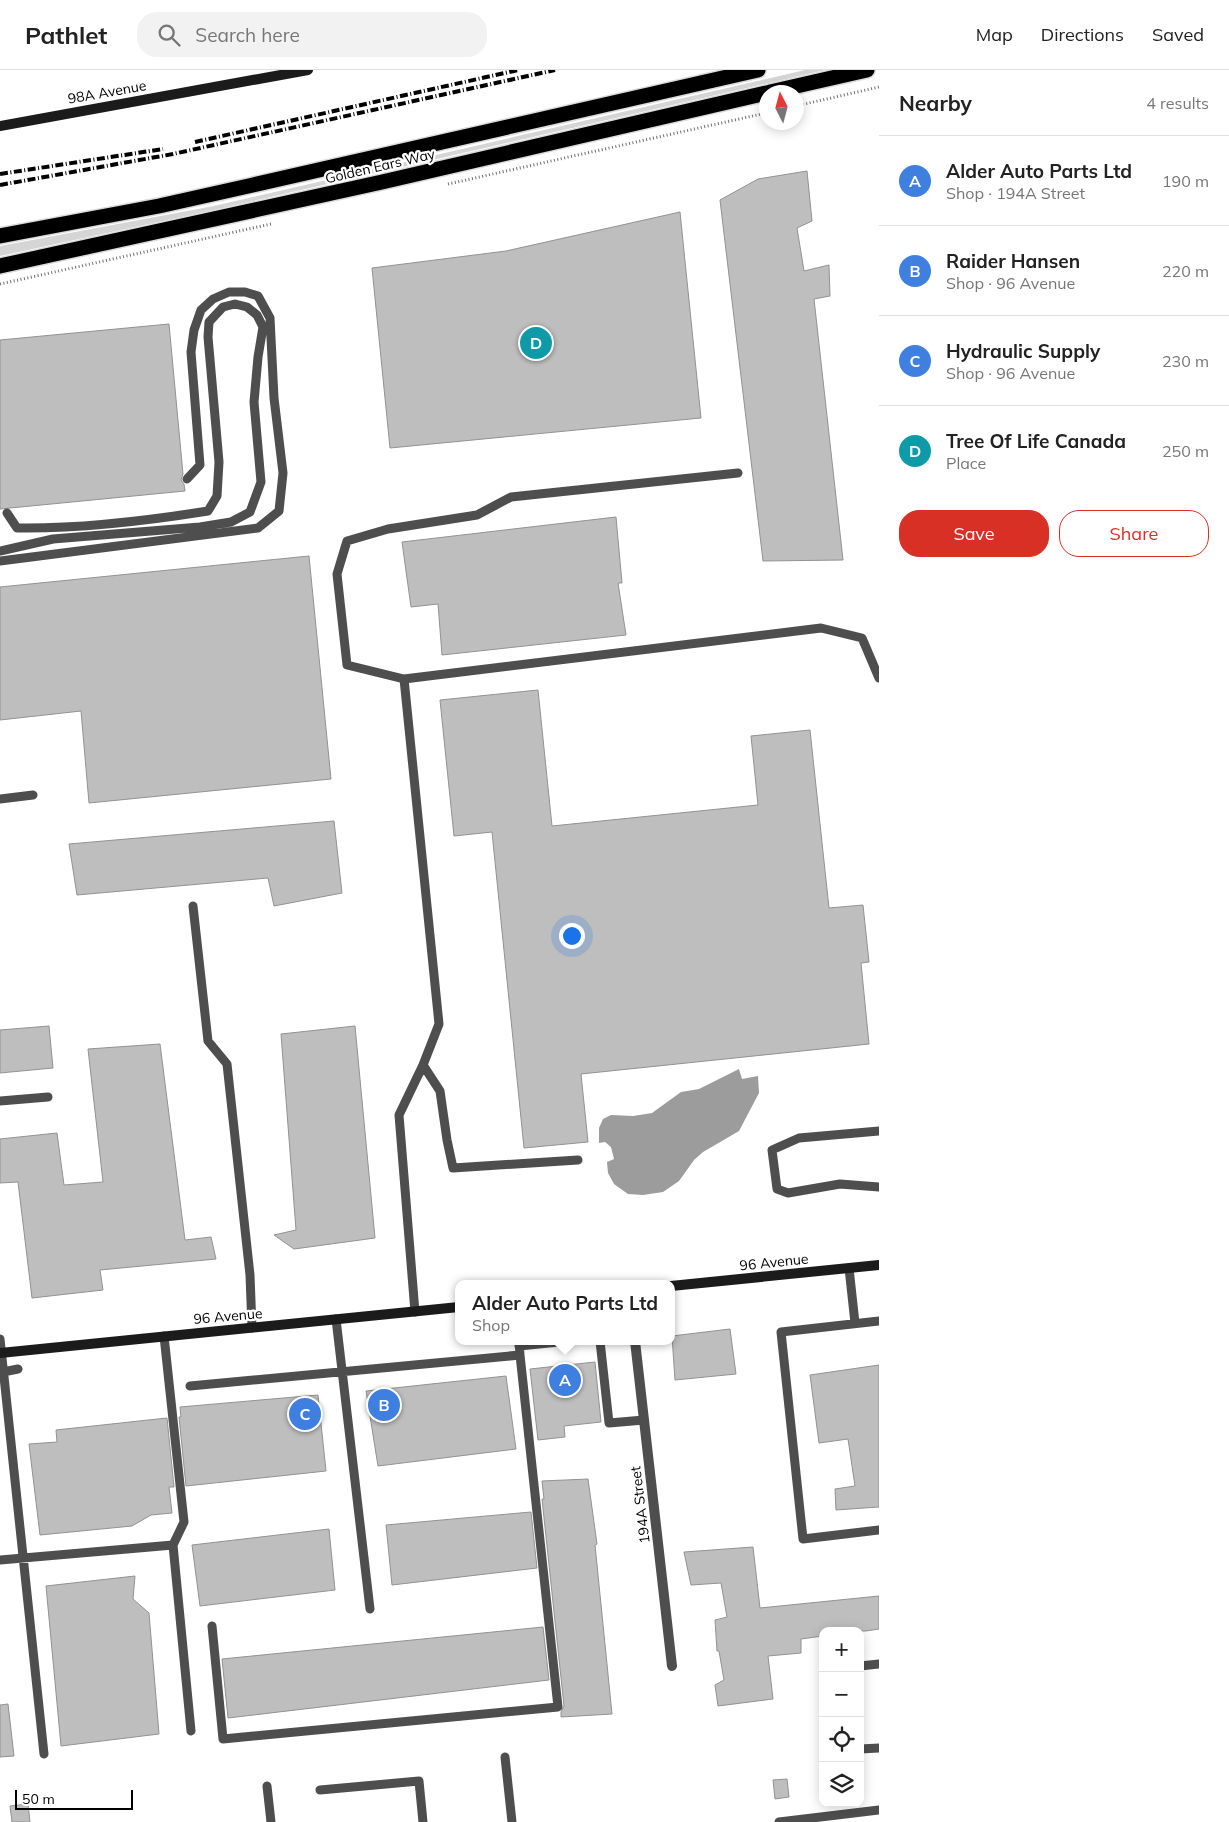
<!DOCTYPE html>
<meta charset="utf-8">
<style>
body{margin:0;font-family:Mulish,sans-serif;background:#f2f2f2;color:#222}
.controls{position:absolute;right:15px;bottom:15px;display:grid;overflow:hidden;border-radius:10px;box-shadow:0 2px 12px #0003}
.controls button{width:45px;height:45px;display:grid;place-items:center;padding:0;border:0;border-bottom:1px solid #e0e0e0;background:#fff;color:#222;font:25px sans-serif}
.compass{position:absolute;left:759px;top:15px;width:45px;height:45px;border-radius:50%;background:#fff;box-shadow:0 2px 12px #0003;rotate:354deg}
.scale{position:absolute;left:15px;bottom:12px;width:118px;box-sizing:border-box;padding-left:5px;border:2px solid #000;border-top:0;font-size:14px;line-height:18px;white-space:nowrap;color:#000;-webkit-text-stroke:4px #fff;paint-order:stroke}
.you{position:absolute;left:571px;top:865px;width:18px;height:18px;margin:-12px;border:4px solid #fff;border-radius:50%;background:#1a73e8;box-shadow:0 0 0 8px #1a73e833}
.badge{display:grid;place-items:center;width:32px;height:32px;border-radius:50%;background:#d93025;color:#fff;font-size:16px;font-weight:700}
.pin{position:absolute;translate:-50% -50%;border:2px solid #fff;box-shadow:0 1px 5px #0006}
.popup{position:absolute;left:455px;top:1210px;width:220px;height:65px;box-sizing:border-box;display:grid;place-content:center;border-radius:10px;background:#fff;filter:drop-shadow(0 1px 4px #0005);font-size:16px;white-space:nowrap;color:#767676}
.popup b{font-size:19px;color:#222}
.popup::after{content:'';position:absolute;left:50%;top:100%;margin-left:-10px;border:10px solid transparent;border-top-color:#fff}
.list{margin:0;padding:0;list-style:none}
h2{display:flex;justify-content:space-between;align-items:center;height:65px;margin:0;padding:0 20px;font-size:21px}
h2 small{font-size:16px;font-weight:400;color:#767676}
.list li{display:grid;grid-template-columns:32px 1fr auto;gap:15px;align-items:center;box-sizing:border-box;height:90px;padding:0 20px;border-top:1px solid #e0e0e0}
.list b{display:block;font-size:19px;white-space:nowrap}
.list p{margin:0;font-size:16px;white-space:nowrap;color:#767676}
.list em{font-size:16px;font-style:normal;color:#767676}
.actions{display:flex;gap:10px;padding:15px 20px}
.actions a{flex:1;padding:11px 0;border:1px solid #d93025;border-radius:20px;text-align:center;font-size:18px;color:#d93025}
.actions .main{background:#d93025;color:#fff}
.icon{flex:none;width:28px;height:28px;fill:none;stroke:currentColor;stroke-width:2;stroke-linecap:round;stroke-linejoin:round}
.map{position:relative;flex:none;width:879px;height:1752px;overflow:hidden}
header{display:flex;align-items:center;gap:30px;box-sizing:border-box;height:70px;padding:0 25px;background:#fff;border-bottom:1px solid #e0e0e0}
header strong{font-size:24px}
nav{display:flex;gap:28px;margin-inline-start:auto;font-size:18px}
.search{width:350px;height:45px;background:#f2f2f2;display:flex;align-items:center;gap:12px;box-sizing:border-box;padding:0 18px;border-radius:20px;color:#767676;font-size:19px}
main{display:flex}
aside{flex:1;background:#fff}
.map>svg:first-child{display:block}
.green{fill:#d5d5d5}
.water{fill:#9c9c9c}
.building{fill:#bebebe;stroke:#929292}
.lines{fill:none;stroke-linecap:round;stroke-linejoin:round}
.highway-casing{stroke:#dbdbdb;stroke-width:18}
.path{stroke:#707070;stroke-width:3;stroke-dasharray:1 2.5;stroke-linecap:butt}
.lane{stroke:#4e4e4e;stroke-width:9}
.street{stroke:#4e4e4e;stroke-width:10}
.secondary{stroke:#1b1b1b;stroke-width:10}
.highway{stroke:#000;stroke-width:15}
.rail{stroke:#000;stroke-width:4;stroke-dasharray:8 2.5 1 2.5;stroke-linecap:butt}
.labels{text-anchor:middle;stroke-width:4.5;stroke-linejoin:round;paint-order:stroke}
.street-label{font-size:14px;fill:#000;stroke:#fff}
</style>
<header>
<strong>Pathlet</strong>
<div class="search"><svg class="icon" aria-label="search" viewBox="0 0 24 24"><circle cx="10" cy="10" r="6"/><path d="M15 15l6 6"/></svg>Search here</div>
<nav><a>Map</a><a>Directions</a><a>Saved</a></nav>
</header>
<main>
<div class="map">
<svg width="879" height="1752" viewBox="0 0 879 1752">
<rect width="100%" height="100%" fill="#fff"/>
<path class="green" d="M 805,0 L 825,0 L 214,140 L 0,186 L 0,176 L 214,136 Z"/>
<path class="water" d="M 739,999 L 742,1009 L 758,1006 L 759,1023 L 739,1061 L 703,1082 L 694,1090 L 679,1111 L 663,1122 L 643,1125 L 628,1124 L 614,1114 L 608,1103 L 607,1092 L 614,1089 L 611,1077 L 605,1072 L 599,1073 L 599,1058 L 603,1049 L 611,1045 L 633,1046 L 652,1043 L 681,1022 L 699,1019 Z"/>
<path class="building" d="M 807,101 L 812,151 L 797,158 L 804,201 L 829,195 L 830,226 L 814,229 L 843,490 L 763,491 L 720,130 L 758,109 Z
M 680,142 L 701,348 L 390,378 L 372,198 L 506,181 Z
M 169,254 L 183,404 L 181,410 L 184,414 L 185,421 L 0,439 L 0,270 Z
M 616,447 L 622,513 L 618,513 L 626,565 L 442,585 L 438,534 L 411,537 L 402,472 Z
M 309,486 L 331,709 L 89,733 L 81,641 L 0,650 L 0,517 Z
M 538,620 L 552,756 L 758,735 L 751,666 L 810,660 L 829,838 L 863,835 L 869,892 L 861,893 L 869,974 L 581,1004 L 588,1072 L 524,1078 L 492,762 L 454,766 L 440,630 Z
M 334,751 L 342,823 L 274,836 L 268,808 L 77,825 L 69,774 Z
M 49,956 L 53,998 L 0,1003 L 0,960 Z
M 355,956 L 375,1168 L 294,1179 L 274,1165 L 296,1160 L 281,964 Z
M 160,974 L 185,1170 L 211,1167 L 216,1189 L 100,1200 L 103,1220 L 32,1228 L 18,1112 L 0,1113 L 0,1069 L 57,1063 L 64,1115 L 103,1112 L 88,979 Z
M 730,1259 L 736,1304 L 675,1310 L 672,1266 Z
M 595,1292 L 601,1352 L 564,1356 L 565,1367 L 538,1370 L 530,1299 Z
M 879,1295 L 879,1437 L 836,1440 L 835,1419 L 855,1416 L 848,1369 L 819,1373 L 810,1305 Z
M 506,1306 L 516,1379 L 378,1396 L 366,1321 Z
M 318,1325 L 326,1401 L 186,1416 L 179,1347 L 181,1347 L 180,1337 Z
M 167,1348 L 174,1417 L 169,1417 L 172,1443 L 151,1445 L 132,1456 L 40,1465 L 29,1374 L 57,1372 L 56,1360 Z
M 588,1409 L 597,1474 L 595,1475 L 612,1644 L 561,1647 L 561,1642 L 564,1636 L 542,1429 L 544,1429 L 542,1411 Z
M 531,1442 L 537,1498 L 392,1515 L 386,1455 Z
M 329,1459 L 335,1520 L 200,1536 L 192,1475 Z
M 753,1477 L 760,1538 L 879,1526 L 879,1559 L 866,1561 L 823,1561 L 823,1566 L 801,1569 L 801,1583 L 768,1586 L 773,1629 L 718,1636 L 715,1615 L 724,1610 L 719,1581 L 717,1581 L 715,1550 L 727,1547 L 721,1513 L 691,1515 L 684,1482 Z
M 135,1506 L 133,1529 L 149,1543 L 159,1664 L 61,1676 L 46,1516 Z
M 543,1557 L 549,1610 L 228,1648 L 222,1589 Z
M 8,1634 L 14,1686 L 0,1687 L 0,1635 Z
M 787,1709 L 789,1727 L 775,1729 L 773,1710 Z
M 28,1734 L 30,1752 L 12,1752 L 10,1736 Z"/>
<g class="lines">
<defs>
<path id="highway" d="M 770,22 L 867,0
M 0,166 L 159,136 L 253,115 L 758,0
M 0,196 L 382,112 L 766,23"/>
</defs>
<use href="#highway" class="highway-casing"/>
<path class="path" d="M 796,36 L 879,17
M 448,114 L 766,43
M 0,214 L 271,154"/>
<path class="lane" d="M 0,481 L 53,469 L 200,457 L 231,452 L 250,442 L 261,412 L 254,332 L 258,287 L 263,257 L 257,245 L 247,237 L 235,234 L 223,237 L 209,252 L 208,267 L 219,392 L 217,426 L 208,441 C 145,451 81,459 17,458 L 7,443
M 0,491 L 258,458 L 279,441 L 283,403 L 274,328 L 270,248 L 258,226 L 245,222 L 229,222 L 213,229 L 201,240 L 194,260 L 191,282 L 200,395 L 187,409
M 404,609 L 821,558 L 862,568 L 879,608
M 0,729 L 33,725
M 193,836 L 208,971 L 227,994 L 250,1205 L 252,1258
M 423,995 L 440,1021 L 447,1070 L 453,1098 L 578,1090
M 0,1031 L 48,1027
M 879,1061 L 799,1068 L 772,1080 L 777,1119 L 788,1123 L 840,1114 L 879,1117
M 849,1198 L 855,1253
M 415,1242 L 399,1045 L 423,995 L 439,954 L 404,609 L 347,595 L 337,504 L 347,471 L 388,459 L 477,445 L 511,427 L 738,403
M 336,1249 L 370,1539
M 879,1251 L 781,1262 L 803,1469 L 879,1460
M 164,1266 L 184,1452 L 173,1475
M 0,1269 L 44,1684
M 600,1271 L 609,1353 L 644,1350
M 519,1276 L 569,1271
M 3,1302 L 18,1299
M 190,1316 L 520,1285 L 519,1271
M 0,1490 L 173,1475 L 191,1661
M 212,1556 L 223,1669 L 558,1637 L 520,1285
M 860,1596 L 879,1594
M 860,1679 L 879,1678
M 505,1687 L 512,1752
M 267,1716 L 271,1752
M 320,1720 L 419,1711 L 423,1752
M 779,1752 L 879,1740"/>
<path class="street" d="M 635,1271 L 672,1596"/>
<path class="secondary" d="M 0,56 L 308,0
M 671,1216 L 879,1195
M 0,1283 L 459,1237"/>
<use href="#highway" class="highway"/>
<path class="rail" d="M 195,72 L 518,0
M 0,104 L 163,79
M 0,115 L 173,84 L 555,0"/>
</g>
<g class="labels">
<g class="street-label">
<text transform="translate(107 22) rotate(-10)" y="5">98A Avenue</text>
<text transform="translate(380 96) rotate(-13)" y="5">Golden Ears Way</text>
<text transform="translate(774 1192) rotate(-6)" y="5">96 Avenue</text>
<text transform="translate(228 1246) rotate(-5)" y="5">96 Avenue</text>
<text transform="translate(640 1435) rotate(-97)" y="5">194A Street</text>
</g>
</g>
</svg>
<div class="controls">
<button>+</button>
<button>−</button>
<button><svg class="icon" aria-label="locate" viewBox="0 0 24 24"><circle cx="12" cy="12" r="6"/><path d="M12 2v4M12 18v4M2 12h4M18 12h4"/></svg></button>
<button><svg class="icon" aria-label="layers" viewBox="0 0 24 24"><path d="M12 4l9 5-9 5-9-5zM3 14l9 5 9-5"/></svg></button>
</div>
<svg class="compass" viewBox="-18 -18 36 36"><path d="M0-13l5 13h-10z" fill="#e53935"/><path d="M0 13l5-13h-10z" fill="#767676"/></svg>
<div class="scale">50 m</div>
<div class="you"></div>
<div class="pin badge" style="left:565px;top:1310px;background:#3f7fe0">A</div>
<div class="popup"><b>Alder Auto Parts Ltd</b>Shop</div>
<div class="pin badge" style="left:384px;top:1335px;background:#3f7fe0">B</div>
<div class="pin badge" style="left:305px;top:1344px;background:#3f7fe0">C</div>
<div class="pin badge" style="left:536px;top:273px;background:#0f9aa8">D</div>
</div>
<aside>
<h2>Nearby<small>4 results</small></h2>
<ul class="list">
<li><span class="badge" style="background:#3f7fe0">A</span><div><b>Alder Auto Parts Ltd</b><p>Shop · 194A Street</p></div><em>190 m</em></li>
<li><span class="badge" style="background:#3f7fe0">B</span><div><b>Raider Hansen</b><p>Shop · 96 Avenue</p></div><em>220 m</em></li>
<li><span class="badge" style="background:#3f7fe0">C</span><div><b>Hydraulic Supply</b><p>Shop · 96 Avenue</p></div><em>230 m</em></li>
<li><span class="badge" style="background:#0f9aa8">D</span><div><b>Tree Of Life Canada</b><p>Place</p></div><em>250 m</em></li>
</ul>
<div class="actions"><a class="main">Save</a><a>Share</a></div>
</aside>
</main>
